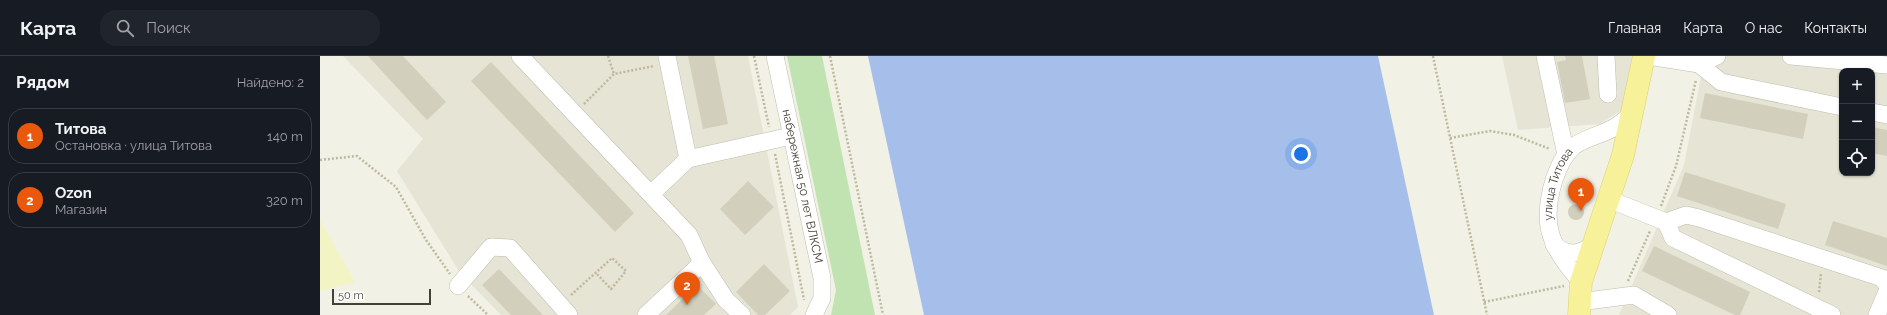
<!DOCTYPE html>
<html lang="ru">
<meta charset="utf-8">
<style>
body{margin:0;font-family:Raleway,sans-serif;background:#20242c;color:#f1f3f6}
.controls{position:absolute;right:12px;top:12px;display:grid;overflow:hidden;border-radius:8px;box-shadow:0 1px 3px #0004}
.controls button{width:36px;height:36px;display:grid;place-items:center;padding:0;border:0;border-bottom:1px solid #363941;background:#171b24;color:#f1f3f6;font:20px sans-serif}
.scale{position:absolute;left:12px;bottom:10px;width:99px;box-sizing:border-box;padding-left:4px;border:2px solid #444236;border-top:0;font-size:11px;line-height:14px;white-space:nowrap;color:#444236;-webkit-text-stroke:3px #fff;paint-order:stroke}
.you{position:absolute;left:981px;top:98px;width:14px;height:14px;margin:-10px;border:3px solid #fff;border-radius:50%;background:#1a73e8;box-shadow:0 0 0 6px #1a73e833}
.badge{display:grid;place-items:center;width:26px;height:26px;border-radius:50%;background:#ea580c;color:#fff;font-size:13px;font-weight:700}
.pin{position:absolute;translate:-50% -33px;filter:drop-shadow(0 1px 2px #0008)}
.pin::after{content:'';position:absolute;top:21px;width:14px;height:12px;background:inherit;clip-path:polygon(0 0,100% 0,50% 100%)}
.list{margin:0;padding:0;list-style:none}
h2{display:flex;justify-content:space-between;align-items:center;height:52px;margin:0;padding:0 16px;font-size:17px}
h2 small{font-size:13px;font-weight:400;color:#9ea1a6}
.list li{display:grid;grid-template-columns:26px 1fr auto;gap:12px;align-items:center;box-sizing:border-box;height:56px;margin:0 8px 8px;padding:0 8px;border:1px solid #363941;border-radius:16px}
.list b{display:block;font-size:15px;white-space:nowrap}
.list p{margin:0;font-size:13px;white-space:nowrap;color:#9ea1a6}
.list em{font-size:13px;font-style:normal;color:#9ea1a6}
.icon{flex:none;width:22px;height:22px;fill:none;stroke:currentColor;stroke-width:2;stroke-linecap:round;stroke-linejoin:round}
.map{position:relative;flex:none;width:1567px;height:259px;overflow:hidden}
header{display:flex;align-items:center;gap:24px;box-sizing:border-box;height:56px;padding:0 20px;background:#171b24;border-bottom:1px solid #363941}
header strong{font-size:19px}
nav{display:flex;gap:22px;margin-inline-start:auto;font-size:14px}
.search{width:280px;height:36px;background:#20242c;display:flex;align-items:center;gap:10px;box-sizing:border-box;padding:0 14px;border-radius:16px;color:#9ea1a6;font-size:15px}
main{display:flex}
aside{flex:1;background:#171b24}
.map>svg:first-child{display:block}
.residential{fill:#e5e4d5;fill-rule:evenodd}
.green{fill:#c1e3b2}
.sand{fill:#f3f4c4}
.water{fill:#a6bfea}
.building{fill:#d2cfbc}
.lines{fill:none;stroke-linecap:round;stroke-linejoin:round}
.minor-casing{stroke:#bfbdac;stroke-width:18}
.major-casing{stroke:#dad36b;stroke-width:23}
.path{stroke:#bdb99c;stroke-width:2.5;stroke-dasharray:2 2;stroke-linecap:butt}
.minor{stroke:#fff;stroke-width:17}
.major{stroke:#f7f29a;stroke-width:22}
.labels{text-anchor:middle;stroke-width:3;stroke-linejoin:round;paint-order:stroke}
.street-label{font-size:12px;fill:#444236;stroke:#fff}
</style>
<header>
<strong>Карта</strong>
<div class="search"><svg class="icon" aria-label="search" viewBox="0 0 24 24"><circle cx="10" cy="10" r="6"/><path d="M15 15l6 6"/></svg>Поиск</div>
<nav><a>Главная</a><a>Карта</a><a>О нас</a><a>Контакты</a></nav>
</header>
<main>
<aside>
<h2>Рядом<small>Найдено: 2</small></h2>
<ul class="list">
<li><span class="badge">1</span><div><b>Титова</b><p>Остановка · улица Титова</p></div><em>140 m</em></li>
<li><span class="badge">2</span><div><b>Ozon</b><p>Магазин</p></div><em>320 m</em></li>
</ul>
</aside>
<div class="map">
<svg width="1567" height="259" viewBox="0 0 1567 259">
<rect width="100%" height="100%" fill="#f2f1e6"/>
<path class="residential" d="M 23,0 L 428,0 L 478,251 L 470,259 L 181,259 L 140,217 L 77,115 L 103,83 Z
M 1182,0 L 1312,0 L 1306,51 L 1280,68 L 1198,74 Z
M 1385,0 L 1567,0 L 1567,259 L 1299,259 L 1364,109 ZM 1522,15 L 1552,15 L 1552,117 L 1522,117 Z"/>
<path class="green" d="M 467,0 L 502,0 L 555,259 L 511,259 L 516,234 Z"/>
<path class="sand" d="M 0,164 L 35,226 L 0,235 Z"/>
<path class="water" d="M 548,0 L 1058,0 L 1114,259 L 604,259 Z"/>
<path class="building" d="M 48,0 L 83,0 L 126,46 L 107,64 Z
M 368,0 L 394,0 L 408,68 L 383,73 Z
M 1245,0 L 1262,0 L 1270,43 L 1245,47 L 1237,6 L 1246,4 Z
M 171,6 L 314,157 L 295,176 L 151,25 Z
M 1385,37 L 1488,58 L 1483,83 L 1380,62 Z
M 1552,71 L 1567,74 L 1567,100 L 1552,97 Z
M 1365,116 L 1466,148 L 1458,173 L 1357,140 Z
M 428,125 L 454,151 L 425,179 L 400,153 Z
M1248 156a8 8 0 1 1 16 0a8 8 0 1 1-16 0Z
M 1513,165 L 1567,182 L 1567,210 L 1505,189 Z
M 1334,190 L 1430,236 L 1420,259 L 1415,259 L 1322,215 Z
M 444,208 L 470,235 L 445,259 L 438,259 L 416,236 Z
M 179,213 L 223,259 L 191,259 L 162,229 Z
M 377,229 L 396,248 L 384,259 L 346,259 Z"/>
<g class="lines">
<defs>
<g id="minor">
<path d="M 200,0 L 369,179 L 382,207"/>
<path d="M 347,0 L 368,103 L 471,80"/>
<path id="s1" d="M 455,0 L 502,222 L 502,242 L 494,259"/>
<path d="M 1225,0 L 1246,99"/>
<path d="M 1286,0 L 1288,38"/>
<path d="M 1328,0 L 1379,8 L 1397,0"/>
<path d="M 1471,0 L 1567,9"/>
<path d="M 1379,8 L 1401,26 L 1522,51"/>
<path d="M 1552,56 L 1567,59"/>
<path d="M 331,138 L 368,103"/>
<path d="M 1288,143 L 1346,166 L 1366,159 L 1379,162 L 1562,222 L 1567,229"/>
<path d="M 1346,166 L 1353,182 L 1512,259"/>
<path d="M 1234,189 C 1248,200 1258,199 1273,189"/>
<path id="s2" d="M 1261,226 C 1231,191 1220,170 1234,124 C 1238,112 1244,98 1254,90 C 1267,81 1282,79 1295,71 C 1301,67 1307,62 1313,58"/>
<path d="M 138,230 L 171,191 L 190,192 L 249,259"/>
<path d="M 1259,246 L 1314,239 L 1348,259"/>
<path d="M 326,259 L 382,207 L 406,244 L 422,259"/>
<path d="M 1557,259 L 1567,236"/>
</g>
<path id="major" d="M 1259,259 L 1261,226 L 1303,99 L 1324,0"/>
</defs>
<use href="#minor" class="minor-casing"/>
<use href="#major" class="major-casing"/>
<path class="path" d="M 288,0 L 294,18
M 434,0 L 449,71
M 510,0 L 563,259
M 1113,0 L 1167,259
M 264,48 L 294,18 L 334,10
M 1130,82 L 1170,75 L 1194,79 L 1230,93
M 455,98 L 484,244
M 0,104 L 37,100 L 76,131 L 106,184 L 130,218
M 1341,150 L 1356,110 L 1376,24
M 1308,225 L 1330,175
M 1499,236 L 1501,217
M 251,239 L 292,202 L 306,215 L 291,233 L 276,217
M 148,240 L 168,259
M 1164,246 L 1244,230"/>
<use href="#minor" class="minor"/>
<use href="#major" class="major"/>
</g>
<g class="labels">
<g class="street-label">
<text dy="4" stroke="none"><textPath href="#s1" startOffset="133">набережная 50 лет ВЛКСМ</textPath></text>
<text dy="4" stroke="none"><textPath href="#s2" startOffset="109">улица Титова</textPath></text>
</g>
</g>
</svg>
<div class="controls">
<button>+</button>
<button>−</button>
<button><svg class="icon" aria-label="locate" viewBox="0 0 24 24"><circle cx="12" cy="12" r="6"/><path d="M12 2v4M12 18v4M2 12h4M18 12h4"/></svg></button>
</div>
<div class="scale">50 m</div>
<div class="you"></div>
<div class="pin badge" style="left:1261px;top:155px">1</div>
<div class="pin badge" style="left:367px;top:249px">2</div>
</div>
</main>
